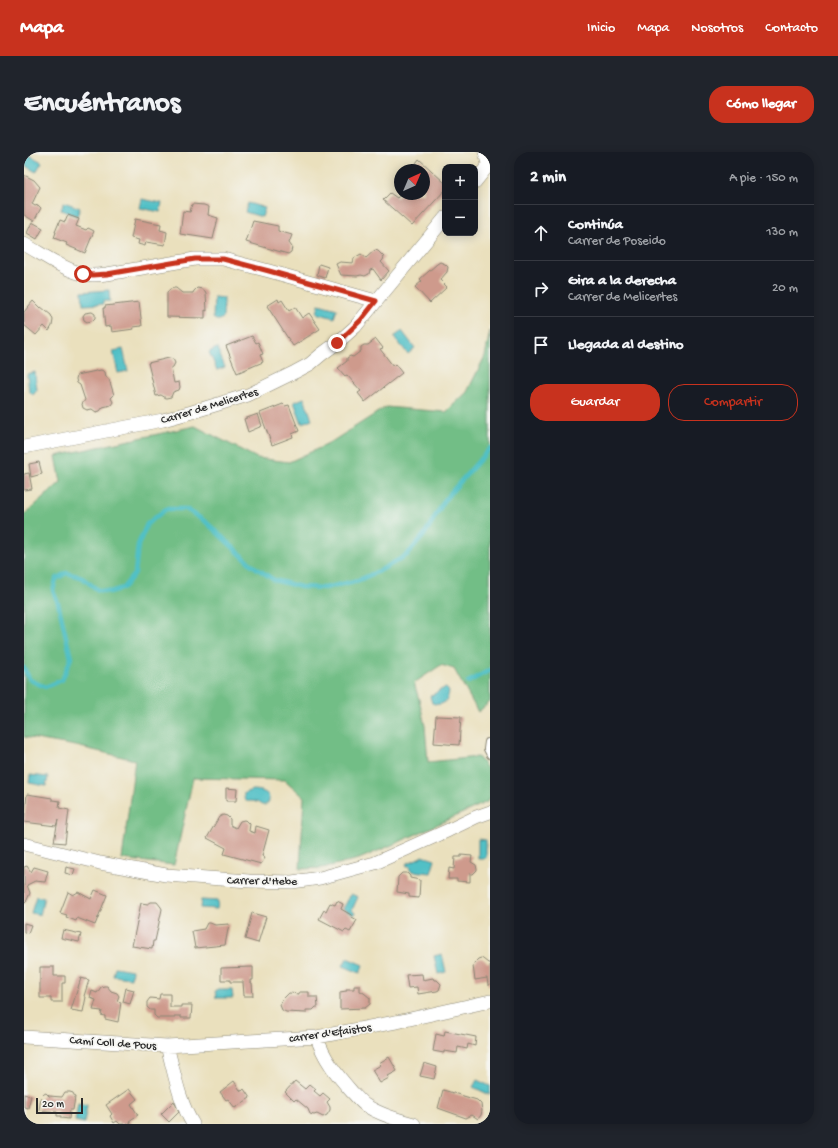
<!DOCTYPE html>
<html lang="es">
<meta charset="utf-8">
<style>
body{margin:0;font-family:"Gochi Hand",sans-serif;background:#20242c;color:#f1f3f6}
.controls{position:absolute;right:12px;top:12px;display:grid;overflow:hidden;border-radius:8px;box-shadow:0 2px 10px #0003}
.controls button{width:36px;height:36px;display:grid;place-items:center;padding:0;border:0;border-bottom:1px solid #363941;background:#171b24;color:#f1f3f6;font:20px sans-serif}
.compass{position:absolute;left:370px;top:12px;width:36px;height:36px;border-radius:50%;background:#171b24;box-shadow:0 2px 10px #0003;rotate:44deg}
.scale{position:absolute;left:12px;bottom:10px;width:47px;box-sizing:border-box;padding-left:4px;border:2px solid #2b2b2b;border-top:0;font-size:11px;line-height:14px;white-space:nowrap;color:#2b2b2b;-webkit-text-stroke:3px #f6f6f2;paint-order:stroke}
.stop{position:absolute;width:12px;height:12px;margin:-9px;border:3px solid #c8321e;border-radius:50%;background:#fff}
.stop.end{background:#c8321e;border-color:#fff;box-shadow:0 1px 4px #0008}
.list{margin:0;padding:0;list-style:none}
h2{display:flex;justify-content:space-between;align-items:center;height:52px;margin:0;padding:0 16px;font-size:17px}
h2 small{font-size:13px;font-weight:400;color:#9ea1a6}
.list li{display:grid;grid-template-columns:26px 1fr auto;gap:12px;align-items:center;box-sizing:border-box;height:56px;padding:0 16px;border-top:1px solid #363941}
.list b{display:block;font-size:15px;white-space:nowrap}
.list p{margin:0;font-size:13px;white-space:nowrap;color:#9ea1a6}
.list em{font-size:13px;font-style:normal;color:#9ea1a6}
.actions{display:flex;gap:8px;padding:12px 16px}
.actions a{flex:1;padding:9px 0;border:1px solid #c8321e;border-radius:16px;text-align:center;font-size:14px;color:#c8321e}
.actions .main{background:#c8321e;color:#fff}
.icon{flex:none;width:22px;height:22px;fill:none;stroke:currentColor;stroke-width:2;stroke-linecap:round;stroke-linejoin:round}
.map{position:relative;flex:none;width:466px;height:972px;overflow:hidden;border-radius:16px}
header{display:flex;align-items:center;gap:24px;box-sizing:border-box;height:56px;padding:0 20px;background:#c8321e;color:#fff}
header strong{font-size:19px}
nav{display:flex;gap:22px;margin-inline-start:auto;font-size:14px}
.intro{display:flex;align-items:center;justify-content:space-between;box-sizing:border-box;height:96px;padding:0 24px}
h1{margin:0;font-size:28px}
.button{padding:10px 18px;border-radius:16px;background:#c8321e;color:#fff;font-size:14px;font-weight:700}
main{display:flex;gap:24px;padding:0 24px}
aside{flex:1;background:#171b24;border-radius:16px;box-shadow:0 2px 10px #0003}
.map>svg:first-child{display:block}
.forest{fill:#72be86;stroke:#4e7458}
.water{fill:#51c0c6;stroke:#3e7678}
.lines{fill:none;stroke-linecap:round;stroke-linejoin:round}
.stream{stroke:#51c0c6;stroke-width:4.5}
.building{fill:#ce9a8c}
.lane-casing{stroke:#8a8674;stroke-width:8}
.street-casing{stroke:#8a8674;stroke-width:14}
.lane{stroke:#fff;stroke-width:6}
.street{stroke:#fff;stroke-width:13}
.route{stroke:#c8321e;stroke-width:5}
.labels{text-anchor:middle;stroke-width:3.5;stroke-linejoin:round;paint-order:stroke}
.street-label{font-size:12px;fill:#2b2b2b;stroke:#f6f6f2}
</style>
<header>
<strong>Mapa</strong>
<nav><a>Inicio</a><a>Mapa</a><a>Nosotros</a><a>Contacto</a></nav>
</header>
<div class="intro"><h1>Encuéntranos</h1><a class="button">Cómo llegar</a></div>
<main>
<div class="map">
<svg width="466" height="972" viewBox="0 0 466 972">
<rect width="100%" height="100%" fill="#f6f6f2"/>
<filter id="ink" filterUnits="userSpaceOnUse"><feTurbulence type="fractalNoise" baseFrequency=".025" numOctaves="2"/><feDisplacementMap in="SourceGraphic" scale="8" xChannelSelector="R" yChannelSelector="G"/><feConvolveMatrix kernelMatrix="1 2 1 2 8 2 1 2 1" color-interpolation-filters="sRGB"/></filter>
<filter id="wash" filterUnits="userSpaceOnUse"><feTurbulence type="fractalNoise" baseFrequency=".012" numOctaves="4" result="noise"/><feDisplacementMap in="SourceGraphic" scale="16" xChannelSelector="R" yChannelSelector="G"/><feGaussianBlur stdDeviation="0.9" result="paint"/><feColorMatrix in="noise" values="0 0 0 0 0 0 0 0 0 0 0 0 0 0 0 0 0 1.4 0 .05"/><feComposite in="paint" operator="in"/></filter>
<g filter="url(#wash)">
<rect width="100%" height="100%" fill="#eae0bd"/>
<path class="forest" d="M 466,179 L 466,550 L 454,560 L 430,517 L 417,513 L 390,531 L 396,551 L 401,574 L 404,610 L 454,605 L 464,617 L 466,626 L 466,645 L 463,650 L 375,690 L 335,707 L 298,716 L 276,717 L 280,645 L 261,628 L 169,626 L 150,713 L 98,707 L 111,608 L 52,594 L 0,585 L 0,363 L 37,330 L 32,304 L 171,274 L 233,306 L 265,310 L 304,292 L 362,255 L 422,260 L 443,240 L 461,204 Z"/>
<path class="water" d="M 0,0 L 18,10 L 12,20 L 0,13 Z
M 118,47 L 138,51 L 136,60 L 116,56 Z
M 40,50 L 56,56 L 53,64 L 37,58 Z
M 224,51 L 241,56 L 238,65 L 221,60 Z
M 85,138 L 86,149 L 79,149 L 79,152 L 59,153 L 58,140 Z
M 190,145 L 200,146 L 199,165 C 196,169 192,169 189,166 Z
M 295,152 L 313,157 L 310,166 L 293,161 Z
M 378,179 L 391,196 L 384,202 L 370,185 Z
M 193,196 L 201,215 L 193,218 L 185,200 Z
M 99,197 L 104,219 L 94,221 L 89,199 Z
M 11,220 L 13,238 L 9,243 L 5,239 L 3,222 Z
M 280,246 L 288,267 L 278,271 L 270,250 Z
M 422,536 L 425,539 C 424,549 419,555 408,551 L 406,544 C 412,542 415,537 422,536 Z
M 6,623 L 24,625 L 22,634 L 5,631 Z
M 228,638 C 234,638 246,639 245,648 C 245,650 243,652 241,653 C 237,654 236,651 232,650 C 226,647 219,654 220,641 Z
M 454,687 L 462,688 L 462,706 L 454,706 Z
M 399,704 L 411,708 L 407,721 L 388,719 L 386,714 L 383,714 L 382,712 Z
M 327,742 L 334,745 L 328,758 L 331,761 L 330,763 L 319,757 Z
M 12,744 L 20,746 L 16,763 L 7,761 Z
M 177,748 L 194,749 L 193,757 L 176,756 Z
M 418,802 L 422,820 L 414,822 L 410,804 Z
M 323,806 L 339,813 L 336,821 L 319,814 Z
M 91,815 L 108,818 L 107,826 L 89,824 Z
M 191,838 L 208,838 L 209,846 L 192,846 Z
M 453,928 L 466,934 L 466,943 L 449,935 Z
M 54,951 L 63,953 L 60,971 L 51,969 Z"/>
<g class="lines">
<path class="stream" d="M 0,516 L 6,528 L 21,535 L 38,528 L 47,506 L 34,451 L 29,439 L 32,427 L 42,421 L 57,425 L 74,438 L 86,440 L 99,436 L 111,421 L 114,393 L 123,372 L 142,357 L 162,357 L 182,370 L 228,413 L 250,428 L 277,435 L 301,436 L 335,428 L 357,418 L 383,403 L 400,383 L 422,346 L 466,296
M 444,530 L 466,518"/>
</g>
<g id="blocks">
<path class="building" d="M 395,7 L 421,31 L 421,38 L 388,74 L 359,48 L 366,41 L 373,46 L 377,42 L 400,42 L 400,18 L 395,18 L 390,14 Z
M 0,23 L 10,28 L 16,35 L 8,52 L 11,54 L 14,53 L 17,56 L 10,69 L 0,63 Z
M 168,52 L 180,53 L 185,55 L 184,63 L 194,66 L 189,87 L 156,82 L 159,59 L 166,60 Z
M 44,63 L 55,67 L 52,74 L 62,78 L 64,76 L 70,79 L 61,101 L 42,93 L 43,91 L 30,86 L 32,80 L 31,80 L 36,68 L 41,70 Z
M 111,67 L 137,72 L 136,78 L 143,80 L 141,93 L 122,90 L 121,94 L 114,92 L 115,88 L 107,86 Z
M 229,69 L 254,74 L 254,79 L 268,83 L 265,91 L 268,95 L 267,100 L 264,102 L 222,90 Z
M 8,70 L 19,76 L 13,87 L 3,81 Z
M 351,98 L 354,99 L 360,105 L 359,108 L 357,110 L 365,119 L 357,128 L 349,117 L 346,118 L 345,122 L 341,124 L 337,123 L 333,124 L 317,123 L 312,112 L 316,110 L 329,111 L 330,106 L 337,102 L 342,106 Z
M 416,110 L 421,112 L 424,115 L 423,120 L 416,128 L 423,135 L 406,151 L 391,135 L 398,129 L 396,127 L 413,112 Z
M 295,112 L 304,115 L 301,126 L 293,123 Z
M 150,136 L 152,136 L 158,141 L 169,141 L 170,139 L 173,136 L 178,137 L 181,139 L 182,141 L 183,159 L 181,158 L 181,166 L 143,165 L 143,141 L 146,137 Z
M 254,147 L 255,150 L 258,148 L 265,159 L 271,155 L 278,166 L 285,161 L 296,177 L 269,194 L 243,154 Z
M 9,149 L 16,156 L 17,155 L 27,163 L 29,168 L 28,174 L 25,179 L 20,174 L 12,183 L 0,173 L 0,160 Z
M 115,150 L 118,174 L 109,175 L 110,177 L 88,180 L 87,174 L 81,175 L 79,156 L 81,156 L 81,154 Z
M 68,160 L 71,162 L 71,166 L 68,169 L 63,170 L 60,168 L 59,164 L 61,161 Z
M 228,184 L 232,191 L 234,190 L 239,202 L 236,203 L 239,210 L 213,221 L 202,194 Z
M 352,187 L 359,196 L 356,197 L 369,214 L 371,212 L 378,221 L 341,250 L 334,241 L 337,239 L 323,223 L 321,224 L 314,216 L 323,209 L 323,206 L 326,204 L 329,205 L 337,199 L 337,195 L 340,193 L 344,193 Z
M 145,206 L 149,207 L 151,211 L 149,215 L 147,216 L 150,231 L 155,230 L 156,235 L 155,238 L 149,240 L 147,245 L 142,246 L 137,243 L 132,244 L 124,211 Z
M 77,218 L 81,220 L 82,225 L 85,227 L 90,243 L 87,246 L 89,250 L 87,253 L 79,255 L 76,259 L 72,260 L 68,257 L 63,258 L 59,256 L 58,252 L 61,248 L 56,233 L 53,231 L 52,227 L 53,223 Z
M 259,252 L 261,254 L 265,253 L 275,279 L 268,282 L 269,285 L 248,293 L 236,261 Z
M 234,262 L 238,274 L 224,280 L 220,267 Z
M 15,310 L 18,322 L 7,325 L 5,312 Z
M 5,321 L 8,337 L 0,338 L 0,322 Z
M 412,564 L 437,565 L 435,593 L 410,591 Z
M 202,636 L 213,637 L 212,649 L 202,649 Z
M 3,642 L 28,646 L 28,648 L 36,649 L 35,656 L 45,658 L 41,691 L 30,690 L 34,668 L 32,674 L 0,670 Z
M 199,663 L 203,664 L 206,667 L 206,673 L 212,676 L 216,669 L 220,668 L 223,669 L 226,672 L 225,679 L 231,681 L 232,674 L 245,678 L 238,704 L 241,706 L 237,712 L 200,702 L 202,696 L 183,686 L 195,665 Z
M 437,703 L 448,704 L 447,710 L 452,713 L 453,718 L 449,722 L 446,722 L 446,730 L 433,729 L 433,727 L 424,727 L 425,716 L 430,717 L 431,705 L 437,705 Z
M 3,714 L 7,720 L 10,715 L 24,719 L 21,730 L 11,729 L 3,733 L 6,741 L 3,748 L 0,751 L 0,715 Z
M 42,715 L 51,717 L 49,723 L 41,721 Z
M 378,721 L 383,721 L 386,724 L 386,726 L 396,728 L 395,746 L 385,745 L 385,742 L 373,740 L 374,725 Z
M 71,738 L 83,743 L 71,773 L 53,766 L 52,769 L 42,765 L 43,763 L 36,761 L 44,740 L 49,743 L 54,740 L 67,747 Z
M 313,749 L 319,752 L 317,757 L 329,764 L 328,765 L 333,768 L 326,780 L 322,778 L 320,780 L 295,767 L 300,758 L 302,759 L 306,751 L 311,753 Z
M 127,750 L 133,750 L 137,755 L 138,757 L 131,789 L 129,789 L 128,797 L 108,794 L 117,751 L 124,752 Z
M 228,761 L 242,765 L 234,791 L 221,787 Z
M 0,771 L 7,773 L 4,781 L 0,780 Z
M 183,771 L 186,771 L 191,773 L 205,772 L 201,793 L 171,796 L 168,779 L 180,777 Z
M 39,778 L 57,782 L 55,790 L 37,786 Z
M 457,806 L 459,807 L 464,811 L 466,811 L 466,833 L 464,833 L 463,826 L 451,828 L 449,814 L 450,811 L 454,807 Z
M 16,815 L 30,815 L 30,824 L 41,824 L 41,831 L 38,831 L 38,850 L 27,850 L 27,846 L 16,846 Z
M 229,815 L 229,828 L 227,828 L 227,831 L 228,831 L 229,844 L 220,844 L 219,830 L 206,830 L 206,828 L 197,828 L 197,816 Z
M 398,822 L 399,828 L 409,826 L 410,828 L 413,828 L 417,832 L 415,838 L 413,839 L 394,842 L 393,835 L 384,836 L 382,823 Z
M 57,826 L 65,828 L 60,844 L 62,845 L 59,860 L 47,858 Z
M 80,834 L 83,834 L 87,839 L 93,841 L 95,844 L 93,849 L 97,850 L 94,870 L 81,867 L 81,864 L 77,863 L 78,859 L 69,858 L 72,848 L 66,846 L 68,839 L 73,841 L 77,835 Z
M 330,834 L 336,834 L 336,839 L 340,841 L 346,846 L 346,852 L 341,856 L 316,857 L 316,840 L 322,839 L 322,837 L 330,837 Z
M 102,836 L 110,838 L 106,852 L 99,850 Z
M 275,840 L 285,840 L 285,845 L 293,845 L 294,855 L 292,855 L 289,858 L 282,858 L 282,861 L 262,860 L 258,858 L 256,853 L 258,848 L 265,841 L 275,842 Z
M 136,842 L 146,842 L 146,855 L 157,855 L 157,853 L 168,853 L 167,866 L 157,866 L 157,864 L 150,864 L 150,866 L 133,866 L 130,863 L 130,858 L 126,858 L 123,855 L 123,850 L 126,846 L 135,847 Z
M 421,879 L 452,885 L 451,894 L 444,892 L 443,897 L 434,895 L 433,901 L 420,899 L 420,901 L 409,899 L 412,882 L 420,884 Z
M 365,905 L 373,919 L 364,924 L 365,926 L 356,931 L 348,918 L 357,913 L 355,911 Z
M 400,911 L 413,915 L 410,927 L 396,924 Z
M 210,929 L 216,938 L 218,939 L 220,937 L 226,946 L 211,956 L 204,947 L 202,948 L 196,940 Z
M 271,929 L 281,937 L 286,932 L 292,937 L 290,939 L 296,944 L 299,941 L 306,947 L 303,950 L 306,955 L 306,958 L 303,963 L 299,965 L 293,962 L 290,963 L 286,962 L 284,957 L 272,947 L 270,949 L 261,940 Z
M 105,937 L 113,947 L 107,952 L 114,963 L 105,969 L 107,972 L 96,972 L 93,969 L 90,971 L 86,964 L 88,962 L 82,953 Z
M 419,938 L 453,948 L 457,952 L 458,959 L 457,963 L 454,967 L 448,963 L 442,966 L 414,956 Z
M 41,940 L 46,940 L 49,941 L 51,945 L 49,958 L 46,958 L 45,967 L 37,966 L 37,964 L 33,964 L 33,960 L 15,958 L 17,945 L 20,942 L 22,941 L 25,944 L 38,945 Z
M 0,942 L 7,944 L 4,956 L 0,955 Z
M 150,949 L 155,960 L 145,970 L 137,962 Z"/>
</g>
</g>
<g filter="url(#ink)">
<use href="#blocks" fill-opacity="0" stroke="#8a8674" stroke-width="1"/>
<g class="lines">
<defs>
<path id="lane" d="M 464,590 L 463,597 L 466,603"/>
<path id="street" d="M 461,0 L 463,8 L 466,11
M 451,30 L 466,11
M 0,92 C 18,102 39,117 58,122 C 67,124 75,123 83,122 L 171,107 L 199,107 L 245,119 L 352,149
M 0,295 L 139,268 L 168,260 L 224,243 L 271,220 L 286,212 L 298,202 L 313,191 L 331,175 L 421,66
M 0,692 L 76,711 L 142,723 L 225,729 L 268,730 L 296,726 L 351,711 L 425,678 L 452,665 L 466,660
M 0,885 L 143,894 L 293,885 L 377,869 L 466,849
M 293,885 C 299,906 313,923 328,940 C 332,944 336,949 341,953 C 355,962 374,968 390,972
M 143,894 C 150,919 155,950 169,972"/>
</defs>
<use href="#lane" class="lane-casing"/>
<use href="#street" class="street-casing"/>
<use href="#lane" class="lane"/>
<use href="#street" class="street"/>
</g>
</g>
<g class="lines" filter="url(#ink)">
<path class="route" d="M 59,122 L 69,123 L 83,122 L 171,107 L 199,107 L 245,119 L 352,149 L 337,168 L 313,191"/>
</g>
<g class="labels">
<g class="street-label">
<text transform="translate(185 253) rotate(-17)" y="4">Carrer de Melicertes</text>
<text transform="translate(238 728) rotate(1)" y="4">Carrer d'Hebe</text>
<text transform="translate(306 880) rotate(-8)" y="4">carrer d'Efaistos</text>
<text transform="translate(89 890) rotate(4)" y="4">Camí Coll de Pous</text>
</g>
</g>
</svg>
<div class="controls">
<button>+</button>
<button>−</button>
</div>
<svg class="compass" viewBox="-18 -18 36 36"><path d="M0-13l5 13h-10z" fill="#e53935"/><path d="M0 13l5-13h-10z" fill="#9ea1a6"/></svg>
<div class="scale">20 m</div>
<div class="stop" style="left:59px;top:122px"></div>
<div class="stop end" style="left:313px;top:191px"></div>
</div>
<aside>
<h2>2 min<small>A pie · 150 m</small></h2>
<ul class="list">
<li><svg class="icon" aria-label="ahead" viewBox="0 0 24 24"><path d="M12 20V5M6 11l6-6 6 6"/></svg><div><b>Continúa</b><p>Carrer de Poseido</p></div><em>130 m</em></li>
<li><svg class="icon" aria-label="right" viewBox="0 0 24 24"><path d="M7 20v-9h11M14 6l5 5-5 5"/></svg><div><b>Gira a la derecha</b><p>Carrer de Melicertes</p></div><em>20 m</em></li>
<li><svg class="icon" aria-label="arrive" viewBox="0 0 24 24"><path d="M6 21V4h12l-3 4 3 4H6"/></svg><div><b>Llegada al destino</b></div></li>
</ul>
<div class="actions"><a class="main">Guardar</a><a>Compartir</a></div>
</aside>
</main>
